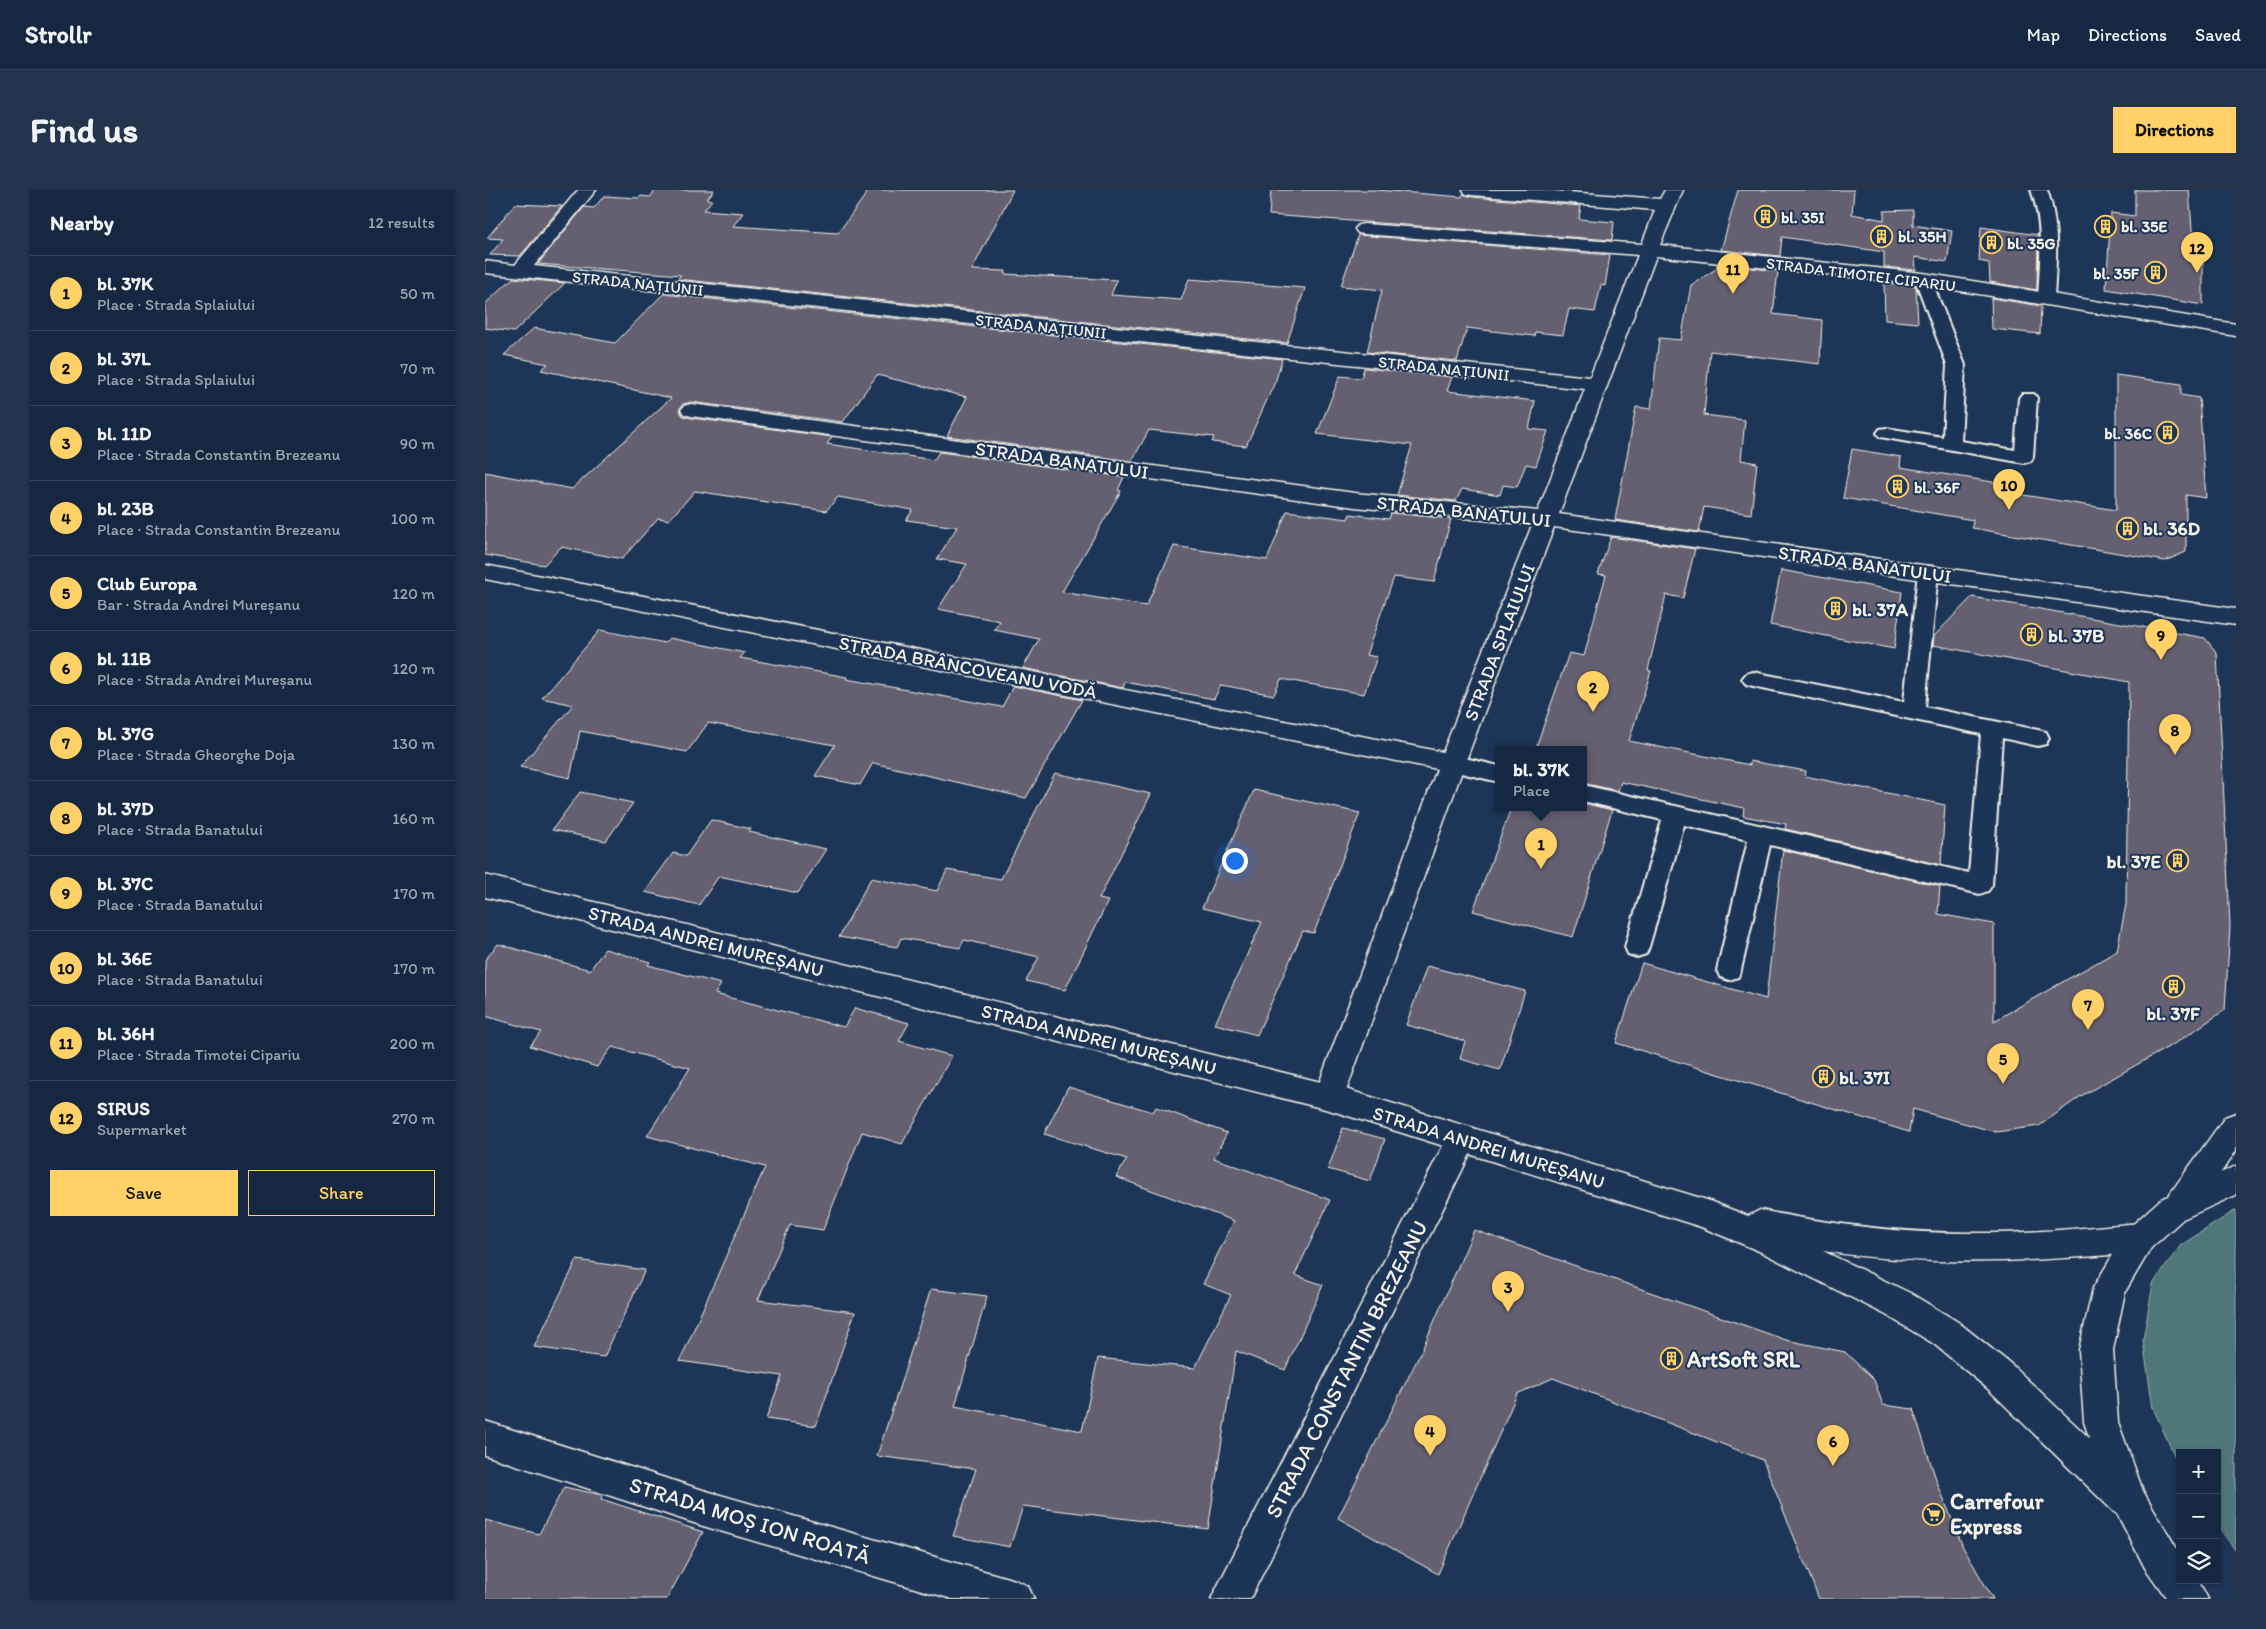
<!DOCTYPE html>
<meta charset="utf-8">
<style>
body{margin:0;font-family:Itim,sans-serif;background:#23344c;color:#f1f3f6}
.controls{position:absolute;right:15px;bottom:15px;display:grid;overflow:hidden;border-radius:0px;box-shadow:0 1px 4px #0004}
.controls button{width:45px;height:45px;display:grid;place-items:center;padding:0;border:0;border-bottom:1px solid #35445a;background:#162841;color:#f1f3f6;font:25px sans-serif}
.you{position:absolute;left:749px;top:670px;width:18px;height:18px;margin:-12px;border:4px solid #fff;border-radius:50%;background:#1a73e8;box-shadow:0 0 0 8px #1a73e833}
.badge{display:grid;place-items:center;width:32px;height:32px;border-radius:50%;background:#ffd166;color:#111;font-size:16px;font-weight:700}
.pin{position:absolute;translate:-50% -41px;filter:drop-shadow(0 1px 2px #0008)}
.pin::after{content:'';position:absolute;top:26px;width:18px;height:15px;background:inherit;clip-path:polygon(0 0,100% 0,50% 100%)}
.popup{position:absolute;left:1010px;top:556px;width:92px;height:65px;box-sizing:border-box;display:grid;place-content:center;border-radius:0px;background:#162841;filter:drop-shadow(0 1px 4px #0005);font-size:16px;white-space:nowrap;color:#9ea6b1}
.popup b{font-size:19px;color:#f1f3f6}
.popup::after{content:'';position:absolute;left:50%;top:100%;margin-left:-10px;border:10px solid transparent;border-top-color:#162841}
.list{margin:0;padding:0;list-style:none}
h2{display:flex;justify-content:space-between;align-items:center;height:65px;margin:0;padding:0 20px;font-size:21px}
h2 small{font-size:16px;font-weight:400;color:#9ea6b1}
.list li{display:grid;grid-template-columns:32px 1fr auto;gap:15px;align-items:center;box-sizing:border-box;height:75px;padding:0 20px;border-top:1px solid #35445a}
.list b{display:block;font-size:19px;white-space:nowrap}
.list p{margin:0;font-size:16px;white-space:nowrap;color:#9ea6b1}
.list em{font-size:16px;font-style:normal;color:#9ea6b1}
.actions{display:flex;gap:10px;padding:15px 20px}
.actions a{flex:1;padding:11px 0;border:1px solid #ffd166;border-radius:0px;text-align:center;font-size:18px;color:#ffd166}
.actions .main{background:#ffd166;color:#111}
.icon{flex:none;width:28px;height:28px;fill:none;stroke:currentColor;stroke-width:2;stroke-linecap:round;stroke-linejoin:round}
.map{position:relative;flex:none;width:1751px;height:1409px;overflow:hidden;border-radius:0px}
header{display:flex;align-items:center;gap:30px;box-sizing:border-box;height:70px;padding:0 25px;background:#162841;border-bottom:1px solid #35445a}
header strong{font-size:24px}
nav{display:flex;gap:28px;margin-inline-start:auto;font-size:18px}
.intro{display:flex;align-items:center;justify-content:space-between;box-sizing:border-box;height:120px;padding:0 30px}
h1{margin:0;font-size:35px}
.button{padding:12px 22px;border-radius:0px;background:#ffd166;color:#111;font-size:18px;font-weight:700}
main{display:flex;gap:30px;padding:0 30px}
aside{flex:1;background:#162841;border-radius:0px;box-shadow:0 1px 4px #0004}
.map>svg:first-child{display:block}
.green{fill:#507678;stroke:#a2b4b0}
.building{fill:#656171;stroke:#f4f1e8}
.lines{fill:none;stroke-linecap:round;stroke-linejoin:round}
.service-casing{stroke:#f4f1e8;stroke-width:4}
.minor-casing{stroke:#f4f1e8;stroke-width:3}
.tertiary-casing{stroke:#f4f1e8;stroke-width:3}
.secondary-casing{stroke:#f4f1e8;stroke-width:3}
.primary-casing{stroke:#f4f1e8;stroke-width:3}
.service{fill:#1d3557;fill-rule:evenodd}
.minor{fill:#1d3557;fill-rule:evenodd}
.tertiary{fill:#1d3557;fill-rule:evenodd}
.secondary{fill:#1d3557;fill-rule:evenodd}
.primary{fill:#1d3557;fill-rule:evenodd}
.labels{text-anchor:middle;stroke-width:4;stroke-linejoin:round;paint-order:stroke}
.far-poi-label{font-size:16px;font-weight:bold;fill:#f4f1e8;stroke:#1d3557;text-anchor:start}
.far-street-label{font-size:16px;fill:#f4f1e8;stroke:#1d3557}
.street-label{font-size:19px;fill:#f4f1e8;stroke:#1d3557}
.poi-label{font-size:19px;font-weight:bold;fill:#f4f1e8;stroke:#1d3557;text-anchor:start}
.near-poi-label{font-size:22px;font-weight:bold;fill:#f4f1e8;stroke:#1d3557;text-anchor:start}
.near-street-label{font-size:22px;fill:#f4f1e8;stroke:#1d3557}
</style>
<header>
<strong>Strollr</strong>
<nav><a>Map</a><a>Directions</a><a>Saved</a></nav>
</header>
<div class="intro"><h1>Find us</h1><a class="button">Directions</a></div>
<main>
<aside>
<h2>Nearby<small>12 results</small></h2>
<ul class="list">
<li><span class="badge">1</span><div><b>bl. 37K</b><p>Place · Strada Splaiului</p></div><em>50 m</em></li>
<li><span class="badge">2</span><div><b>bl. 37L</b><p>Place · Strada Splaiului</p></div><em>70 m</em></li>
<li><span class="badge">3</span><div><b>bl. 11D</b><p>Place · Strada Constantin Brezeanu</p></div><em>90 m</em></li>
<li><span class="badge">4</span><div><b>bl. 23B</b><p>Place · Strada Constantin Brezeanu</p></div><em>100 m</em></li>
<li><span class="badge">5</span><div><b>Club Europa</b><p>Bar · Strada Andrei Mureșanu</p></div><em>120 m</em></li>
<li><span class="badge">6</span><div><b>bl. 11B</b><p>Place · Strada Andrei Mureșanu</p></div><em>120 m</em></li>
<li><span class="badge">7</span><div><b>bl. 37G</b><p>Place · Strada Gheorghe Doja</p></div><em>130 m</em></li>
<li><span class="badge">8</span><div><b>bl. 37D</b><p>Place · Strada Banatului</p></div><em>160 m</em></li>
<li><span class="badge">9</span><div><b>bl. 37C</b><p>Place · Strada Banatului</p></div><em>170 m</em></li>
<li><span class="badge">10</span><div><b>bl. 36E</b><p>Place · Strada Banatului</p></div><em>170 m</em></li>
<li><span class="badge">11</span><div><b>bl. 36H</b><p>Place · Strada Timotei Cipariu</p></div><em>200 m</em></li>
<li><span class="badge">12</span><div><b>SIRUS</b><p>Supermarket</p></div><em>270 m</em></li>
</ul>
<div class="actions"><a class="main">Save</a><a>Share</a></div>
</aside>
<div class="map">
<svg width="1751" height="1409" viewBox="0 0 1751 1409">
<rect width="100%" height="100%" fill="#1d3557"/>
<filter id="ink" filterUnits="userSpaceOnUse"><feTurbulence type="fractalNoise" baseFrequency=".02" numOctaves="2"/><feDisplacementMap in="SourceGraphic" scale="10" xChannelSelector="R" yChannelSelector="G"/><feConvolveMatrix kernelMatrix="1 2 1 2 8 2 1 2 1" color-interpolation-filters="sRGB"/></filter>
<g filter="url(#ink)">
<path class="green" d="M 1751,1020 L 1751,1361 L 1732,1335 L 1732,1263 L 1695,1263 L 1695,1278 L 1668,1218 L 1658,1150 L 1668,1094 L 1696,1055 Z"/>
<path class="building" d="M 171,0 L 229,0 L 222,9 L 227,10 L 219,20 L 258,23 L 248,36 L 353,43 L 384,0 L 528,0 L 487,80 L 521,81 L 520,84 L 632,90 L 626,105 L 696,110 L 704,89 L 820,98 L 802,153 L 192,89 L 196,85 L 53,74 L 99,17 L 109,18 L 119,6 L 154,8 L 156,6 L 165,7 Z
M 786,0 L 892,0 L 977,7 L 978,4 L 987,7 L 1096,16 L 1094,29 L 1129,32 L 1127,50 L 784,25 Z
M 1253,0 L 1369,0 L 1367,24 L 1399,30 L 1399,21 L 1428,20 L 1428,35 L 1467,41 L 1462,72 L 1430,67 L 1431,80 L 1399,77 L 1399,62 L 1297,47 L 1295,66 L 1236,60 Z
M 1650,0 L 1704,0 L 1709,65 L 1718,67 L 1718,115 L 1621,99 L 1626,23 L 1650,26 Z
M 30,14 L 77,16 L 35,66 L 5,65 L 18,49 L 2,48 Z
M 1496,37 L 1553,45 L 1552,100 L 1505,92 L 1504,73 L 1494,71 Z
M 873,45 L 1125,65 L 1120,96 L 1116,95 L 1110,122 L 1084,119 L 1078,145 L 1050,142 L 1049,146 L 982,138 L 972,171 L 882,162 L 897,100 L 856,96 Z
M 1232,74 L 1293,81 L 1288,124 L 1337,130 L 1335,174 L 1225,161 L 1219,225 L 1260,230 L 1256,270 L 1272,273 L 1266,324 L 1219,317 L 1214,342 L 1130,330 L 1151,217 L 1166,219 L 1174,148 L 1196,150 L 1206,95 L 1231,79 Z
M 28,88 L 80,93 L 29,142 L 0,138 L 0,114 Z
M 1399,93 L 1431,96 L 1433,133 L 1400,130 Z
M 178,104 L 797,169 L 791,190 L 761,256 L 727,252 L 729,247 L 664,240 L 647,271 L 462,246 L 482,207 L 392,185 L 358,232 L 206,212 L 198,214 L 194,220 L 198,226 L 206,228 L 347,247 L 342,254 L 449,270 L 454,262 L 639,287 L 633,300 L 636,301 L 577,402 L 661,416 L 689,356 L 782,370 L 802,321 L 863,329 L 865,324 L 904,329 L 906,323 L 966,329 L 949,392 L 909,387 L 881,465 L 892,467 L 879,504 L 796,489 L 789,505 L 736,495 L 729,509 L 640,492 L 638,498 L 538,478 L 554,449 L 509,440 L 515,431 L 453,419 L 482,374 L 452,369 L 472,337 L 421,330 L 428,320 L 353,307 L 341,321 L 210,301 L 184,330 L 173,328 L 137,369 L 76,357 L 59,375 L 0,365 L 0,282 L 87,299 L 186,208 L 56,180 L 63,174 L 19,165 L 49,138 L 130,153 Z
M 1506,108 L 1556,116 L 1555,144 L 1507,139 Z
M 879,178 L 967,187 L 962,201 L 1050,211 L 1044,239 L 1063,241 L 1051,276 L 1041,274 L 1032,297 L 1018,295 L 1015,305 L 977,299 L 971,311 L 912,305 L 927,255 L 832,244 L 855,186 L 876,188 Z
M 1631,185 L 1696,194 L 1696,205 L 1714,208 L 1721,308 L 1701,305 L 1701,362 L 1680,371 L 1487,338 L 1488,330 L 1358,308 L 1367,259 L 1416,267 L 1415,277 L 1526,295 L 1526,303 L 1631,320 Z
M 1126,347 L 1210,359 L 1198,408 L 1181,405 L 1163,480 L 1166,481 L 1144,551 L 1265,575 L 1265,571 L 1321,581 L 1320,586 L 1460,615 L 1456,675 L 1300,639 L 1301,634 L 1258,626 L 1259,618 L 1136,592 L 1133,601 L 1098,593 L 1098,560 L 1050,560 L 1084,463 L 1099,466 L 1121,385 L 1113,384 Z
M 1296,380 L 1417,402 L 1409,459 L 1285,435 Z
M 1487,407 L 1720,448 L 1732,463 L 1745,736 L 1740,820 L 1694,851 L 1596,906 L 1554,936 L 1511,942 L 1428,919 L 1424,942 L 1131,853 L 1157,773 L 1281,809 L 1298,660 L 1455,696 L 1453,724 L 1509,734 L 1509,831 L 1632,761 L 1641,714 L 1644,492 L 1448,455 L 1449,446 Z
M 115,440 L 180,453 L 184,448 L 260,463 L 255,468 L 362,487 L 361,489 L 517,517 L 528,496 L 597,510 L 541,608 L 388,573 L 375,595 L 330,586 L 350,555 L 223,533 L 202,562 L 95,541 L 85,588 L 35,577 L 88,515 L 57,508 Z
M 570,583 L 666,604 L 614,709 L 623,711 L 580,800 L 541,791 L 554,767 L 479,750 L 475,758 L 416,748 L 412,757 L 354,747 L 386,688 L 452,701 L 462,680 L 516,689 Z
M 769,600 L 875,623 L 829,743 L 818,741 L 772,845 L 730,834 L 777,732 L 717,718 Z
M 95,602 L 148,613 L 121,651 L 67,640 Z
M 1098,613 L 1127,620 L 1088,747 L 988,721 L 1026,618 L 1098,618 Z
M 226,630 L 266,639 L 264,642 L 341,659 L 313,703 L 234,686 L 214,715 L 160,702 L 188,663 L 201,666 Z
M 13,754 L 105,780 L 120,759 L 165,772 L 163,775 L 236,794 L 230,804 L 359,837 L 370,818 L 424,833 L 414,851 L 467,866 L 417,954 L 377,942 L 338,1040 L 305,1035 L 273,1110 L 370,1122 L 331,1236 L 281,1229 L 297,1186 L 195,1171 L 280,977 L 162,946 L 205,878 L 127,857 L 112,877 L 45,856 L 56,842 L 0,826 L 0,770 Z
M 942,776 L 1040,801 L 1015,880 L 975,869 L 980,851 L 921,835 Z
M 583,897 L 668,922 L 671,917 L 742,943 L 729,968 L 845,1010 L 810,1085 L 838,1095 L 800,1180 L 751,1161 L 723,1339 L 538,1316 L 525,1357 L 468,1346 L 491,1279 L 392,1266 L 446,1099 L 502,1106 L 470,1216 L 597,1241 L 613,1168 L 710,1178 L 746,1105 L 718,1094 L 749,1031 L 631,987 L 642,969 L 559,944 Z
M 858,938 L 900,949 L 885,991 L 843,979 Z
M 989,1040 L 1301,1150 L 1360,1162 L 1389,1190 L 1398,1215 L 1428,1219 L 1452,1292 L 1478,1357 L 1508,1409 L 1334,1409 L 1278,1270 L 1068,1188 L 1032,1204 L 953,1384 L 853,1328 L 936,1162 Z
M 92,1070 L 160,1080 L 119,1167 L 49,1157 Z
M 79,1297 L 117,1305 L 116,1309 L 218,1342 L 182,1409 L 0,1409 L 0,1330 L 54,1344 Z"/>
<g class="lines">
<defs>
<path id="service" d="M 1546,0 L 1562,0 C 1575,35 1571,71 1569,108 L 1567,112 L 1555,112 L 1553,108 C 1555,71 1559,35 1546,0 Z
M 1438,84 L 1444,86 L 1446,89 L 1480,175 L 1476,251 L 1530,260 L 1534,208 L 1537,204 L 1549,204 L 1552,208 L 1548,267 L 1546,271 L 1539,273 L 1401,248 L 1395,247 L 1392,243 L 1395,239 L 1401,238 L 1458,247 L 1462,175 L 1430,89 L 1432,86 Z
M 1443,376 L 1450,377 L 1453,382 L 1440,517 L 1553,540 L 1561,542 L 1564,548 L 1561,554 L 1553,556 L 1517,548 L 1507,695 L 1503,701 L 1495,704 L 1285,655 L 1256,780 L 1253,787 L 1244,790 L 1235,787 L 1232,780 L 1263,650 L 1199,635 L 1164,757 L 1161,764 L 1152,767 L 1143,764 L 1140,757 L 1177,630 L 1098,611 L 1098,595 L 1484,683 L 1496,544 L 1268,496 L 1261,494 L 1257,489 L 1261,484 L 1268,482 L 1419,512 L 1433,382 L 1436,377 Z
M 967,565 L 1014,576 L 1014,592 L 959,579 L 956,573 L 959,567 Z"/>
<path id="minor" d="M 93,0 L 111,0 L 49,76 L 1105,187 L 1153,65 L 879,44 L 873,43 L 870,39 L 873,35 L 879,34 L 1157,54 L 1170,20 L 987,5 L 981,4 L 978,0 L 1056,0 L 1175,9 L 1180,0 L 1198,0 L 1175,55 L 1438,83 L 1751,134 L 1751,146 L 1438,95 L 1171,66 L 1074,324 L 1751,419 L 1751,435 L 1069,337 L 980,573 L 859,907 L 855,916 L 844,920 L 833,916 L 829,907 L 952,579 L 0,389 L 0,375 L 958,562 L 1047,335 L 870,317 L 206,226 L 199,224 L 196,220 L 199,216 L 206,214 L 870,303 L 1053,321 L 1100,199 L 0,83 L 0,71 L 30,75 Z
M 978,935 L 989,938 L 993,948 L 765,1409 L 726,1409 L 967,938 Z
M 0,1231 L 218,1300 L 530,1390 L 543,1396 L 549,1409 L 467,1409 L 218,1336 L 0,1265 Z"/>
<path id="tertiary" d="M 0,685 L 844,894 L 1222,1010 L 1263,1026 L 1275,1020 C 1344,1034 1413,1043 1483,1043 C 1541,1044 1598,1038 1655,1033 L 1666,1038 L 1671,1048 L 1666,1058 L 1655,1063 C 1545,1071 1448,1078 1338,1061 L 1425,1103 L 1473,1132 L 1527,1175 L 1655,1296 L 1660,1309 L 1655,1322 L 1642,1327 L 1629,1322 L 1503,1199 L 1449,1154 L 1401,1125 L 1274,1061 L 1216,1037 L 844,920 L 0,707 Z"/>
<path id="secondary" d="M 1751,923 L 1751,961 L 1706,1025 L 1695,1029 L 1684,1025 L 1679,1015 L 1684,1005 L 1740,927 Z"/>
<path id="primary" d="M 1751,976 L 1751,1005 L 1698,1029 L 1666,1058 L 1640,1102 L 1628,1160 L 1633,1232 L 1658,1301 L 1695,1364 L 1695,1390 L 1713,1390 L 1723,1409 L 1682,1409 L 1660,1378 L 1625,1310 L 1599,1232 L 1594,1160 L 1608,1098 L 1644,1038 L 1676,1009 Z"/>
</defs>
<use href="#service" class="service-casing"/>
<use href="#minor" class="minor-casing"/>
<use href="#tertiary" class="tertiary-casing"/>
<use href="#secondary" class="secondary-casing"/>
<use href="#primary" class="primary-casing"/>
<use href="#service" class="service"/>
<use href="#minor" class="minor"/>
<use href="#tertiary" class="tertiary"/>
<use href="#secondary" class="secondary"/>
<use href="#primary" class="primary"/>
</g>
</g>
<defs>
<symbol id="building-ring" viewBox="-11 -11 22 22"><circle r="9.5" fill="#1d3557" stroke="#ffd166" stroke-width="1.5"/><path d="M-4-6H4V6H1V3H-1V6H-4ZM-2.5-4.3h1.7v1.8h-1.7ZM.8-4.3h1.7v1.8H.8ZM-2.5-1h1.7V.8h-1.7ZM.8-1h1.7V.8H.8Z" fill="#ffd166"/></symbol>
<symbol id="supermarket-ring" viewBox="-11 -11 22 22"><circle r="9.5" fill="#1d3557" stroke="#ffd166" stroke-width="1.5"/><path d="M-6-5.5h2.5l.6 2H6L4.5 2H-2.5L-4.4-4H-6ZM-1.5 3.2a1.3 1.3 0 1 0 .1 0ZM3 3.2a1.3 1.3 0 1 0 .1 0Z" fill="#ffd166"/></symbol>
</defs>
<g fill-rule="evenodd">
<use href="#building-ring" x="1268" y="14" width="25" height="25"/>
<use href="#building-ring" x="1608" y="24" width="25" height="25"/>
<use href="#building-ring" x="1384" y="34" width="25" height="25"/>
<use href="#building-ring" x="1494" y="40" width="25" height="25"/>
<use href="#building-ring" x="1658" y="70" width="25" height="25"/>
<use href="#building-ring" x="1670" y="230" width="25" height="25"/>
<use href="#building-ring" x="1400" y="284" width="25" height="25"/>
<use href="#building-ring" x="1630" y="326" width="25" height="25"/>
<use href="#building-ring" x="1338" y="406" width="25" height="25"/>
<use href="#building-ring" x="1534" y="432" width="25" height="25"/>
<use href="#building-ring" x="1680" y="658" width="25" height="25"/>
<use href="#building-ring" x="1676" y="784" width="25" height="25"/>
<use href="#building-ring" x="1326" y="874" width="25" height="25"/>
<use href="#building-ring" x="1174" y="1156" width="25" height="25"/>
<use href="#supermarket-ring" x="1436" y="1312" width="25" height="25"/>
</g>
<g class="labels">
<g class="far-poi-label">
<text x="1296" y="33">bl. 35I</text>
<text x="1636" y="42">bl. 35E</text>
<text x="1413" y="52">bl. 35H</text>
<text x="1522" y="59">bl. 35G</text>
<text x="1654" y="89" text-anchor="end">bl. 35F</text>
<text x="1667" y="249" text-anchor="end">bl. 36C</text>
<text x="1429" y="303">bl. 36F</text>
</g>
<g class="far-street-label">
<text transform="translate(1376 84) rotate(7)" y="6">STRADA TIMOTEI CIPARIU</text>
<text transform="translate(153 93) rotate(6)" y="6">STRADA NAȚIUNII</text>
<text transform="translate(556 136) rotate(6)" y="6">STRADA NAȚIUNII</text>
<text transform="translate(959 178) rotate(6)" y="6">STRADA NAȚIUNII</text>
</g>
<g class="street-label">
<text transform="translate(577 270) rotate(8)" y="7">STRADA BANATULUI</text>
<text transform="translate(979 321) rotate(6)" y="7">STRADA BANATULUI</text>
<text transform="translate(1380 374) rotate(8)" y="7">STRADA BANATULUI</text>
<text transform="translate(1014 452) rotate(-69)" y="7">STRADA SPLAIULUI</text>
<text transform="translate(483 477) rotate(11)" y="7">STRADA BRÂNCOVEANU VODĂ</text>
<text transform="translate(221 751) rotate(14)" y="7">STRADA ANDREI MUREȘANU</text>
<text transform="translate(614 849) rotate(14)" y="7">STRADA ANDREI MUREȘANU</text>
<text transform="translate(1004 957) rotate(17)" y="7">STRADA ANDREI MUREȘANU</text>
</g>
<g class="poi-label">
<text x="1658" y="345">bl. 36D</text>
<text x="1367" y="426">bl. 37A</text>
<text x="1563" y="452">bl. 37B</text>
<text x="1676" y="678" text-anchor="end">bl. 37E</text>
<text x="1688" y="830" text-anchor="middle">bl. 37F</text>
<text x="1354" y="894">bl. 37I</text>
</g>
<g class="near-poi-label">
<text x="1202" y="1177">ArtSoft SRL</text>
<text x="1465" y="1319">Carrefour<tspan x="1465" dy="25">Express</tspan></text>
</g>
<g class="near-street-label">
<text transform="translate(861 1179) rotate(-63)" y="8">STRADA CONSTANTIN BREZEANU</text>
<text transform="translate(265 1330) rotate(17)" y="8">STRADA MOȘ ION ROATĂ</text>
</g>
</g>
</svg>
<div class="controls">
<button>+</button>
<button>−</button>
<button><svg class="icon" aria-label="layers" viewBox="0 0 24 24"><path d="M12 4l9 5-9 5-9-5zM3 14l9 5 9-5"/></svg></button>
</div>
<div class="you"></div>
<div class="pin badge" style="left:1056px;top:679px">1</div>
<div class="popup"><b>bl. 37K</b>Place</div>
<div class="pin badge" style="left:1108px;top:522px">2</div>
<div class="pin badge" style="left:1023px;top:1122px">3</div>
<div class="pin badge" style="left:945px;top:1266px">4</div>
<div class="pin badge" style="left:1518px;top:894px">5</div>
<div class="pin badge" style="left:1348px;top:1276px">6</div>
<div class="pin badge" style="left:1603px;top:840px">7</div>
<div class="pin badge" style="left:1690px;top:565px">8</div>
<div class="pin badge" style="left:1676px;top:470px">9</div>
<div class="pin badge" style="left:1524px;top:320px">10</div>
<div class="pin badge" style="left:1248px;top:104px">11</div>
<div class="pin badge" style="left:1712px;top:83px">12</div>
</div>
</main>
